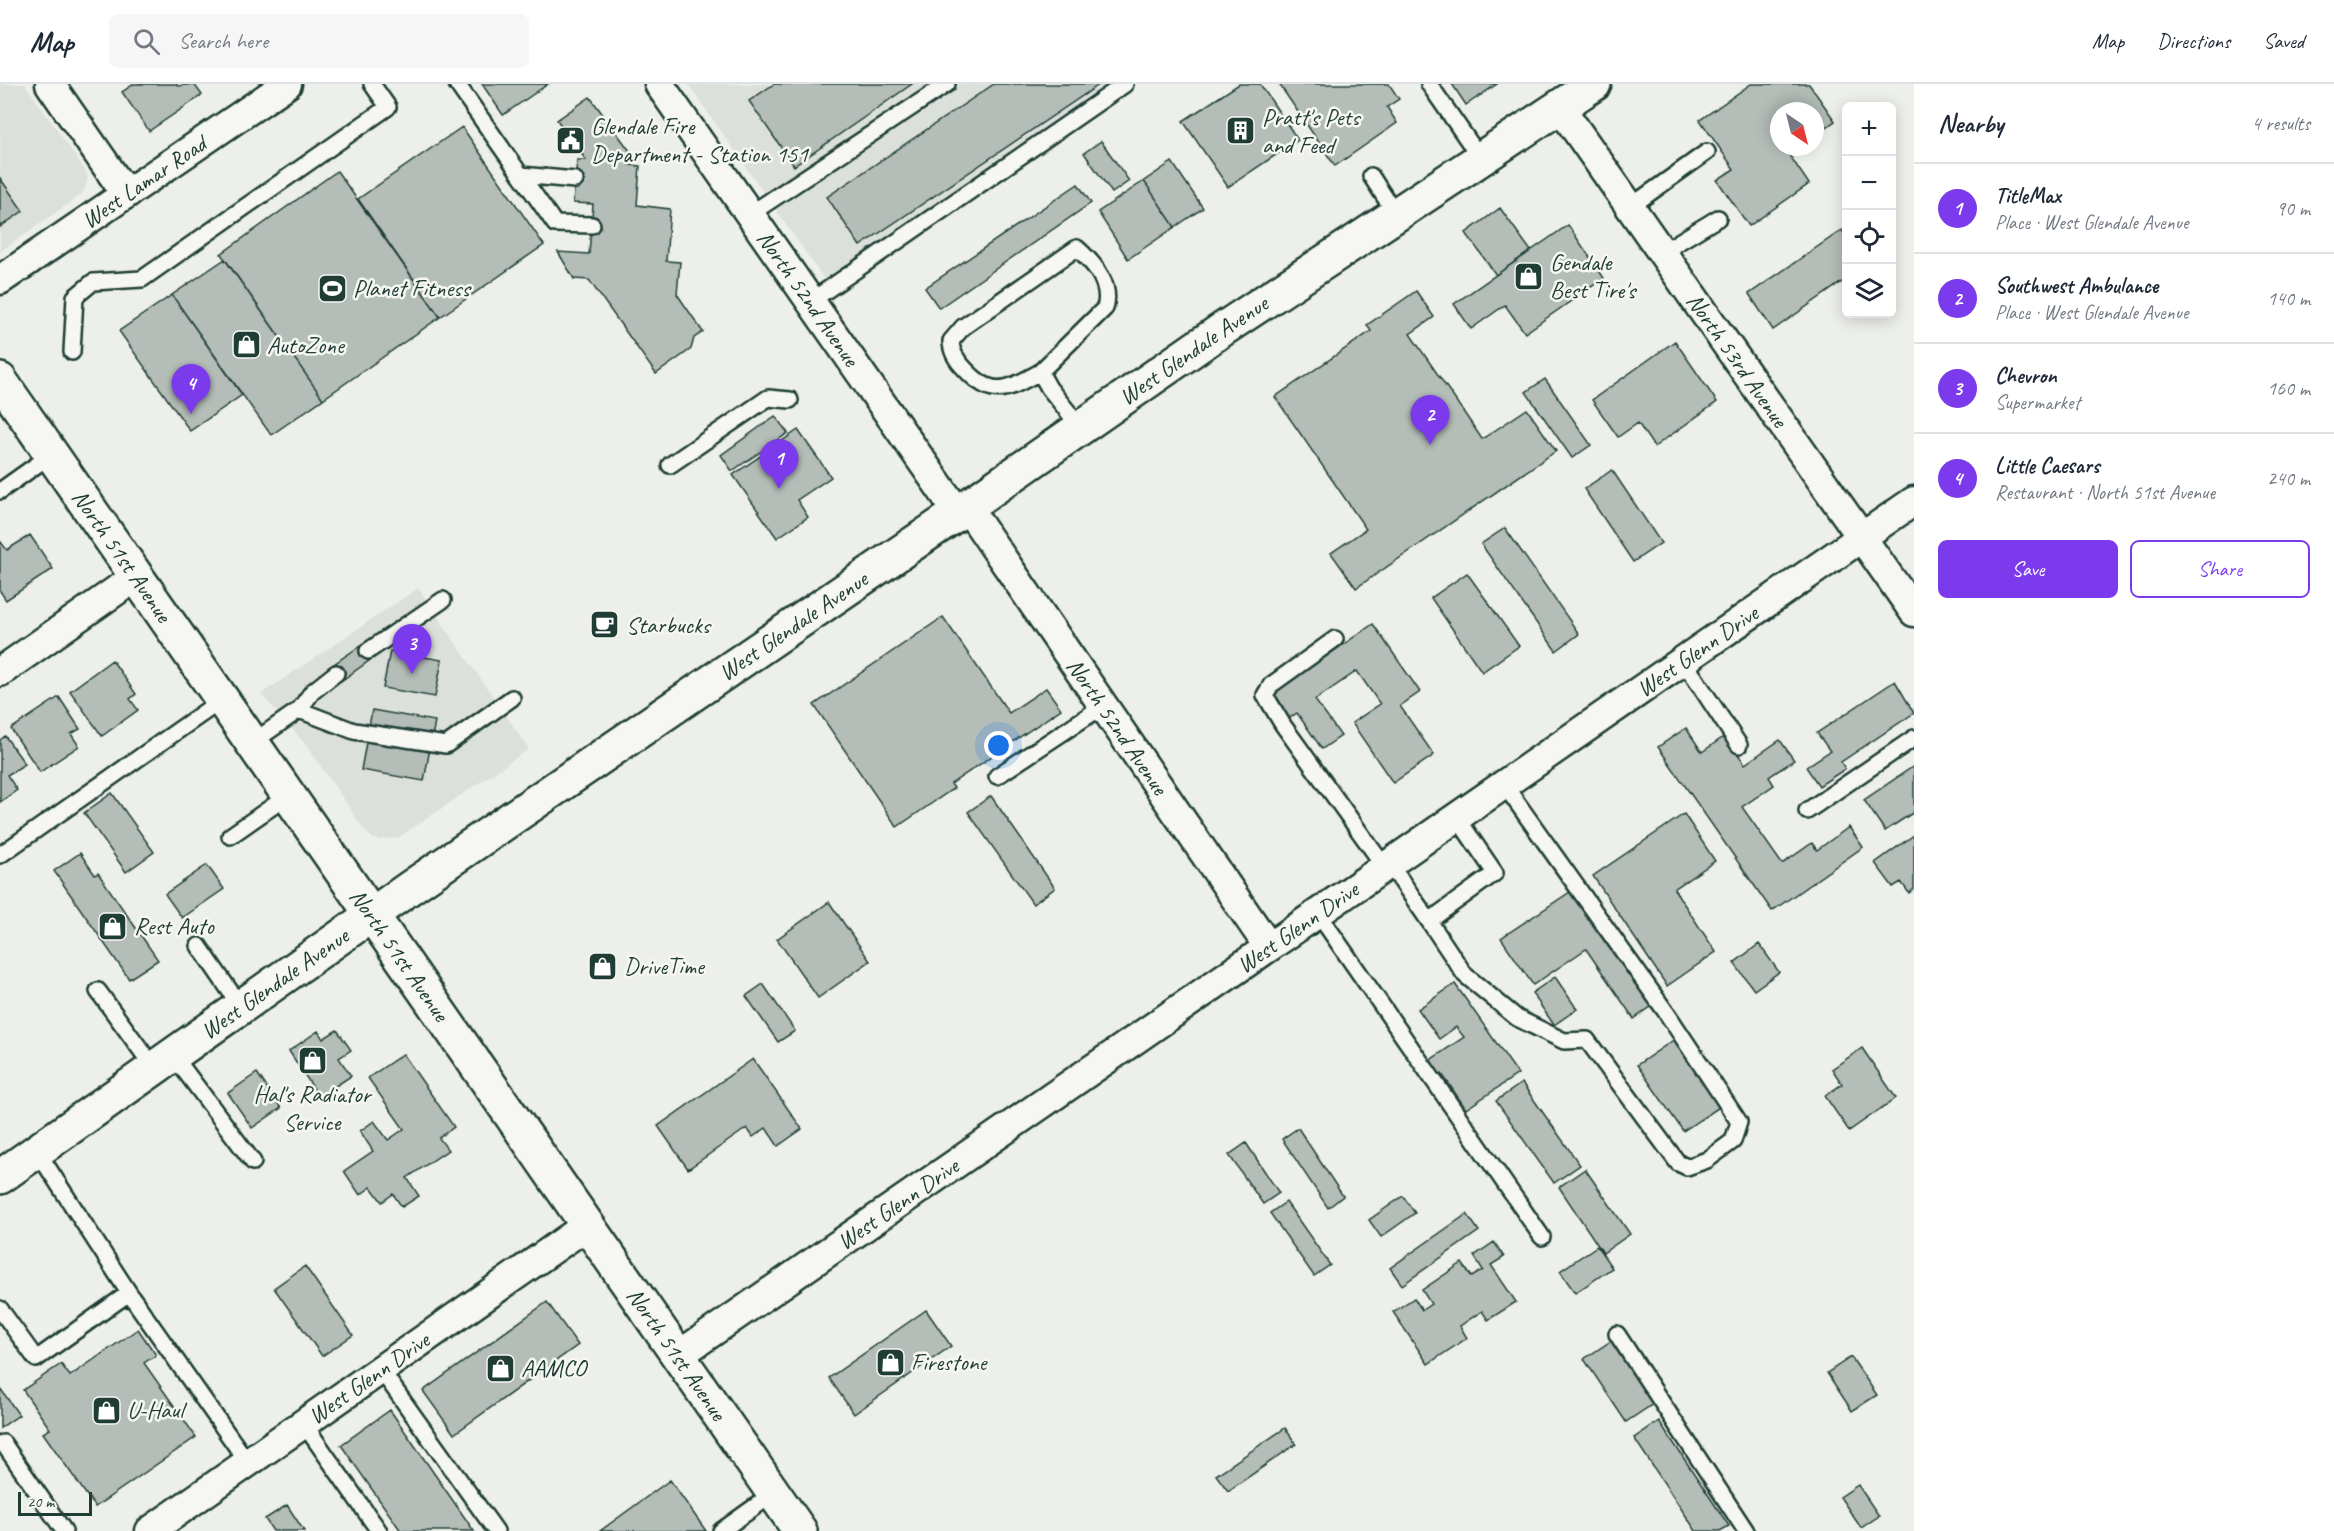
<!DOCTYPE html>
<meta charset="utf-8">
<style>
body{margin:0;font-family:Caveat,sans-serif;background:#f6f6f7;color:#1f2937}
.controls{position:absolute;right:18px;top:18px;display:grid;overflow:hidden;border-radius:9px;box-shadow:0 3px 15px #0003}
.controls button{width:54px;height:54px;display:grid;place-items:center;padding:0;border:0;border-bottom:2px solid #e0e1e3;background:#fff;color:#1f2937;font:30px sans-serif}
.compass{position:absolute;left:1770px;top:18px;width:54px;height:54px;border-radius:50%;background:#fff;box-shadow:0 3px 15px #0003;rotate:145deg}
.scale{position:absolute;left:18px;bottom:15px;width:74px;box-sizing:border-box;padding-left:6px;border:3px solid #1f3d34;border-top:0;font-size:16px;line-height:21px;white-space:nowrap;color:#1f3d34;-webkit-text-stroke:4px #f6f6f2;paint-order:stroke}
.you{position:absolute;left:999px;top:662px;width:21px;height:21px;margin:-15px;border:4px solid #fff;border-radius:50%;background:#1a73e8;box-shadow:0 0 0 9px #1a73e833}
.badge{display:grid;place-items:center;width:39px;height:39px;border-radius:50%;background:#7c3aed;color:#fff;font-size:20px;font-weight:700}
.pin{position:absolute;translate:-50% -50px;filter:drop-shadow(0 2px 3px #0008)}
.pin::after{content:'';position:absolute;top:32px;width:21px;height:18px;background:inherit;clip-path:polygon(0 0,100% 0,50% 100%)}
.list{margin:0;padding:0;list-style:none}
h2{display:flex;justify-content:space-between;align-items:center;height:78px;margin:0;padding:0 24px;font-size:26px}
h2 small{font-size:20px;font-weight:400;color:#747a83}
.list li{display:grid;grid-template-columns:39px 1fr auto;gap:18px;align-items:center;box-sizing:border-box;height:90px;padding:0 24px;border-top:2px solid #e0e1e3}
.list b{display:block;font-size:22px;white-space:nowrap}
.list p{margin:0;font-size:20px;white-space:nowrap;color:#747a83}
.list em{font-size:20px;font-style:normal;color:#747a83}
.actions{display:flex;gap:12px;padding:18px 24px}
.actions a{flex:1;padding:14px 0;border:2px solid #7c3aed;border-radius:9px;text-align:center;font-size:21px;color:#7c3aed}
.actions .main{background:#7c3aed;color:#fff}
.icon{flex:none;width:33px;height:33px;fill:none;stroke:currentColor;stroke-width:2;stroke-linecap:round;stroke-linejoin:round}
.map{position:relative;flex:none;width:1914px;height:1447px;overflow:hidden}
header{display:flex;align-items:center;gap:36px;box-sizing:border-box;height:84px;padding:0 30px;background:#fff;border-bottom:2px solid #e0e1e3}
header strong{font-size:28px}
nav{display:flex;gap:33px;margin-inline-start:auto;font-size:21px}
.search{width:420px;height:54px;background:#f6f6f7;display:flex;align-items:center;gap:15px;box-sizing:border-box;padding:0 21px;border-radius:9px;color:#747a83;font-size:22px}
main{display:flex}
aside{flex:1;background:#fff}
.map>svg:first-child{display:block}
.built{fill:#dce0db}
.building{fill:#b4bdb8;stroke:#1f3d34;stroke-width:1.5}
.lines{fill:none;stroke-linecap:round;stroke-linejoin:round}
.lane-casing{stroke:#1f3d34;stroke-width:20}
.street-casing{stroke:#1f3d34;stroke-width:33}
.secondary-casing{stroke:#1f3d34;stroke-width:38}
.primary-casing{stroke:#1f3d34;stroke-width:38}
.lane{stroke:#f6f6f2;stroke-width:15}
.street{stroke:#f6f6f2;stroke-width:28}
.secondary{stroke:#f6f6f2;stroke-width:33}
.primary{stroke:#f6f6f2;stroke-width:33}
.labels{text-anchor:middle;stroke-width:5;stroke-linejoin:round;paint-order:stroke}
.poi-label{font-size:24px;fill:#1f3d34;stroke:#f6f6f2;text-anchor:start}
.street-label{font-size:24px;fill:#1f3d34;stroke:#f6f6f2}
</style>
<header>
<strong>Map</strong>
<div class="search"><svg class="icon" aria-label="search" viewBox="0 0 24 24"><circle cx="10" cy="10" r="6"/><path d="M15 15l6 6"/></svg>Search here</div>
<nav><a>Map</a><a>Directions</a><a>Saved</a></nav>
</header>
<main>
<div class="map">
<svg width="1914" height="1447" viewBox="0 0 1914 1447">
<rect width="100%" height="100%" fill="#edefea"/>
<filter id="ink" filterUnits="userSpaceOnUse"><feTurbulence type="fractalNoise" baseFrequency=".0167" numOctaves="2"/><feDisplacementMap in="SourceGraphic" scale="12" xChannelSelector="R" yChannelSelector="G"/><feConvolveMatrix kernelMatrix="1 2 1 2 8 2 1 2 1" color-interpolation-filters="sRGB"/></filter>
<g filter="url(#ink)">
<path class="built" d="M 0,0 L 25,0 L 85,86 L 88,94 L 86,103 L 82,110 L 0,168 Z
M 688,0 L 1111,0 L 826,198 Z
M 418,504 L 529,665 L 398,754 L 379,756 L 372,754 L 365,747 L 307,662 L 261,610 Z"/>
<path class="building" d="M 134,0 L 176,0 L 178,2 L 194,0 L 202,11 L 149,47 L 122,8 Z
M 482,0 L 548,0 L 503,31 Z
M 774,0 L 912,0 L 794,82 L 749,17 Z
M 994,0 L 1100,0 L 860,162 L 827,113 Z
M 1239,0 L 1260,0 L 1298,56 L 1228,103 L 1183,37 Z
M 1279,0 L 1389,0 L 1399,15 L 1387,23 L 1397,39 L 1335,82 Z
M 1452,0 L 1497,0 L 1466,21 Z
M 1751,0 L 1809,0 L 1835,37 L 1815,51 L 1815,27 L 1779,27 L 1779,63 L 1797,63 L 1788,69 L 1809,100 L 1749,142 L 1717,96 L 1734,85 L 1700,36 Z
M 590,13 L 630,67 L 629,81 L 640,82 L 637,121 L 670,125 L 666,177 L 680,178 L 677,210 L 703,248 L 694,254 L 691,265 L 656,290 L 589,196 L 574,195 L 558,168 L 589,170 L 593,120 L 573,119 L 577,76 L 586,76 L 557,36 Z
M 462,43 L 544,161 L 440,233 L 358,115 Z
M 1101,57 L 1129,97 L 1112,109 L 1084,69 Z
M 1172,78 L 1203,124 L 1175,143 L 1144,97 Z
M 337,87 L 440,233 L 323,315 L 221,170 Z
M 0,94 L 23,127 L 0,143 Z
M 1144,97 L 1175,143 L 1128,175 L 1098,128 Z
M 1078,100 L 1091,119 L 939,224 L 925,204 Z
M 1500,124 L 1531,167 L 1496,191 L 1466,149 Z
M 1568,141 L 1604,194 L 1525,249 L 1505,221 L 1471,245 L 1454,220 Z
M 1842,146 L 1846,153 L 1846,195 L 1773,246 L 1749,210 Z
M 225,175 L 323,315 L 271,351 L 172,211 Z
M 1416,207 L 1434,233 L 1410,250 L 1482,355 L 1527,325 L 1556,367 L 1356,504 L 1331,469 L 1366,445 L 1275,313 L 1371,247 L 1367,241 Z
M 172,211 L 242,311 L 190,347 L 119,247 Z
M 1675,257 L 1717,318 L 1654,363 L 1638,339 L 1618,353 L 1592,316 Z
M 1545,295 L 1591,361 L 1572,374 L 1526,308 Z
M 775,332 L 788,349 L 732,387 L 721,371 Z
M 798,346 L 831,393 L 797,416 L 808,433 L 777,454 L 733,391 Z
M 1612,386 L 1661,459 L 1633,478 L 1584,405 Z
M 1505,444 L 1579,550 L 1556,567 L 1481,460 Z
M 30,451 L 53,485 L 6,516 L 0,507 L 0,457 L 7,466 Z
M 1467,489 L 1519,562 L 1482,588 L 1431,514 Z
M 943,533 L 1009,629 L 1046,604 L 1061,625 L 951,700 L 954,704 L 897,743 L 814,621 Z
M 1373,540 L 1420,608 L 1400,622 L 1434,671 L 1393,699 L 1352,639 L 1380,620 L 1357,587 L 1315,616 L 1341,652 L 1322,665 L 1297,629 L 1287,636 L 1270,611 Z
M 363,560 L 373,574 L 341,597 L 331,582 Z
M 390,567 L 442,576 L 435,613 L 383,604 Z
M 112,576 L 136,610 L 130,615 L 138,626 L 102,652 L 70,607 Z
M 1895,597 L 1914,629 L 1841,678 L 1845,685 L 1819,702 L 1806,683 L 1830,667 L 1817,649 Z
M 59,613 L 80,645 L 71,650 L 79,662 L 40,688 L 11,645 Z
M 372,626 L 435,637 L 424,697 L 361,686 Z
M 1686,644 L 1702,668 L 1725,652 L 1745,680 L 1780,656 L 1794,676 L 1769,693 L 1774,701 L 1742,723 L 1782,780 L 1812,759 L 1817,766 L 1849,743 L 1863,763 L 1772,827 L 1658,663 Z
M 5,652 L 25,680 L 7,691 L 17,706 L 0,718 L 0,656 Z
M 1914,682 L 1914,728 L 1885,747 L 1864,716 Z
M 112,709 L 154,768 L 126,788 L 84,729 Z
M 991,712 L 1055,804 L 1033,820 L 968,728 Z
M 1684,730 L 1715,777 L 1674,805 L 1716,868 L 1667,902 L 1593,792 Z
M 1914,751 L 1914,805 L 1909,809 L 1901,798 L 1893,803 L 1875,779 Z
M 80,769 L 95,791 L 98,789 L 158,876 L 129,895 L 54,787 Z
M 207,781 L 224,805 L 182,834 L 165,810 Z
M 1573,806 L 1652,922 L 1634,935 L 1586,865 L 1533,901 L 1501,854 Z
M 829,818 L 870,877 L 818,914 L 777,855 Z
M 1759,860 L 1779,888 L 1754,906 L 1734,879 Z
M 1555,893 L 1577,925 L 1554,941 L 1532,909 Z
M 763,900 L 795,947 L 778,958 L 746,912 Z
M 1455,900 L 1518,990 L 1466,1025 L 1442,990 L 1440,992 L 1429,977 L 1464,953 L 1456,943 L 1439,955 L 1418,925 Z
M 337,946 L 351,966 L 339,974 L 351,992 L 319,1013 L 289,967 L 318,947 L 323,955 Z
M 1675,955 L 1721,1022 L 1683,1047 L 1637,981 Z
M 1862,964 L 1896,1014 L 1849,1047 L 1825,1012 L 1842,1000 L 1832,985 Z
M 403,970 L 454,1043 L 439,1054 L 448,1066 L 407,1094 L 419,1112 L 402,1123 L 393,1110 L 382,1118 L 371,1103 L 360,1111 L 344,1087 L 373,1067 L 360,1047 L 374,1037 L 388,1056 L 404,1045 L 368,994 Z
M 753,975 L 802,1045 L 778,1062 L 766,1044 L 753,1053 L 747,1044 L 688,1085 L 658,1042 Z
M 257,989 L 281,1024 L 252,1044 L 228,1009 Z
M 1522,999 L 1580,1081 L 1554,1099 L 1496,1017 Z
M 1298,1044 L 1343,1112 L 1328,1124 L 1282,1055 Z
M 1246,1059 L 1279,1109 L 1263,1120 L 1229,1071 Z
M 1585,1085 L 1630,1150 L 1603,1169 L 1559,1103 Z
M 1403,1112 L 1415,1129 L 1381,1153 L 1369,1136 Z
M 1286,1118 L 1330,1181 L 1314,1192 L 1270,1129 Z
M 1467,1130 L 1479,1147 L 1402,1201 L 1390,1184 Z
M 1494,1158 L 1504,1173 L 1491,1181 L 1516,1218 L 1488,1236 L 1482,1227 L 1460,1242 L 1467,1254 L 1428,1280 L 1393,1228 L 1414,1214 L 1422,1226 L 1431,1220 L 1422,1206 L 1462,1179 L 1472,1193 L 1483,1186 L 1474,1172 Z
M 1597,1162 L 1612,1184 L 1575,1209 L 1560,1187 Z
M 305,1182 L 353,1251 L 322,1272 L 274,1204 Z
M 547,1218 L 578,1261 L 454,1350 L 423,1307 Z
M 926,1226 L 951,1262 L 854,1330 L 829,1294 Z
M 138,1245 L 156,1271 L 144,1279 L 196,1353 L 95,1423 L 43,1349 L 50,1345 L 23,1306 L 61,1280 L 70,1292 Z
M 1614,1255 L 1656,1318 L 1626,1338 L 1584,1275 Z
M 1851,1273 L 1877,1311 L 1852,1327 L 1827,1289 Z
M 0,1304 L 19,1331 L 0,1344 Z
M 390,1326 L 474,1447 L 401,1447 L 341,1361 Z
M 1659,1337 L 1729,1442 L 1720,1447 L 1696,1447 L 1634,1354 Z
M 1285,1344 L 1296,1360 L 1228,1407 L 1216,1391 Z
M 670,1396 L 706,1447 L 600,1447 Z
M 1858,1401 L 1879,1432 L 1861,1444 L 1840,1413 Z
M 287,1421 L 304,1447 L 273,1447 L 265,1435 Z"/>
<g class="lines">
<defs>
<path id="lane" d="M 457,0 L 555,140 L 592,141
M 1429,0 L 1481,75
M 521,91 L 575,96
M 1371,92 L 1397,132
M 1630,123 L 1707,68
M 750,130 L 947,0
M 1662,168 L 1718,134
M 811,217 L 1125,0
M 72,268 L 75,213 L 93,198 L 142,195 L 388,23 L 372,0
M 1040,288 C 1008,305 993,316 965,285 C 957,277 951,268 951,257 L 963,243 L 1077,164 C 1094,179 1112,201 1105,224 L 1040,288 L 1049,304 L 1081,344
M 670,381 L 768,314 L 790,316
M 0,407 L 52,370
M 1335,555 L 1271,601 L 1265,611 L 1283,641 L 1384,782
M 368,567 L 443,516
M 1683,576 L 1739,661
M 299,626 L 354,647 L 446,661 L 512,614
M 253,658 L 299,626 L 312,608 L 336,589
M 997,692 L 1103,622
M 1807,727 L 1914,654
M 1456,732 L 1495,789 L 1429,837 L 1465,891 L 1517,934 L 1564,957 L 1587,956 L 1678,1079 L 1687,1083 L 1707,1076 L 1733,1057 L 1739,1038 L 1666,928 L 1503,699
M 230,752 L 289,711
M 0,771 L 223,615
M 1389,779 L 1429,837
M 1317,828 L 1542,1153
M 199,862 L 241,923
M 98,907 L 154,984
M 173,971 L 253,1078
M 37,1067 L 129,1209 L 248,1379
M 0,1225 L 36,1275 L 129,1209
M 1617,1250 L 1746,1447
M 381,1286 L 496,1447
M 304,1340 L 379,1447
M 3,1359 L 64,1447
M 721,1447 L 774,1409"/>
<g id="street">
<path d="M 50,0 L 126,110"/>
<path id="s1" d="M 659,0 L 958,429"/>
<path id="s2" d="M 1560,23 L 1914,528"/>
<path id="s3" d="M 0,196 L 287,0"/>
<path id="s4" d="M 967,423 L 1268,862"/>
<path d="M 0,588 L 137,492"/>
<path id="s5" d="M 679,1271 L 1914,417"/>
<path id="s6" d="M 150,1447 L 586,1142"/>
</g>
<g id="secondary">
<path id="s7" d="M 0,1093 L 411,803 L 958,429 L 1220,247 L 1594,0"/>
</g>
<g id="primary">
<path id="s8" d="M 0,296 L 800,1447"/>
</g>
</defs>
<use href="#lane" class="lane-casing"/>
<use href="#street" class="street-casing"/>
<use href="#secondary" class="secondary-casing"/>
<use href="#primary" class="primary-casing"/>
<use href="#lane" class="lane"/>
<use href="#street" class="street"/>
<use href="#secondary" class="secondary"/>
<use href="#primary" class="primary"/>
</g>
</g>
<defs>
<symbol id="building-square" viewBox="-11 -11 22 22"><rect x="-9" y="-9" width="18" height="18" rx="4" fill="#1f3d34" stroke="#f6f6f2"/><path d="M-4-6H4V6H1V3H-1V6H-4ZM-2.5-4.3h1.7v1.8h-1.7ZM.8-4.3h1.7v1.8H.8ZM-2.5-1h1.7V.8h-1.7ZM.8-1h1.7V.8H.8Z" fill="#fff"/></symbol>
<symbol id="civic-square" viewBox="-11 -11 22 22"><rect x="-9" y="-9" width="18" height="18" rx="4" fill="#1f3d34" stroke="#f6f6f2"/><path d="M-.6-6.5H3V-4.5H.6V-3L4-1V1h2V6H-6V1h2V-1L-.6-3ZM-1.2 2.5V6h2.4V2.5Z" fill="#fff"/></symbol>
<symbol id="shop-square" viewBox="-11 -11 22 22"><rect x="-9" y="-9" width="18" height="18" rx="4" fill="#1f3d34" stroke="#f6f6f2"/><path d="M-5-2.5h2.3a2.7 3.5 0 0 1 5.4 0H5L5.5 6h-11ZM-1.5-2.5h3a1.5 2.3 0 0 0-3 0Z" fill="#fff"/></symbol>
<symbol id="stadium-square" viewBox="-11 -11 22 22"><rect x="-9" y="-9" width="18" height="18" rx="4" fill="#1f3d34" stroke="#f6f6f2"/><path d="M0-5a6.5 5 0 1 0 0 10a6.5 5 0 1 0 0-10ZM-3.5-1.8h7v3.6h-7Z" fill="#fff"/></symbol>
<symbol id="cafe-square" viewBox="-11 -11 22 22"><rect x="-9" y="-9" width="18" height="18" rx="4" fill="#1f3d34" stroke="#f6f6f2"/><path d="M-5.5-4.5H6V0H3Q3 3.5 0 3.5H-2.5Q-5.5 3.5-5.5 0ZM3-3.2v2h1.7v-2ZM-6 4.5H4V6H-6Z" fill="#fff"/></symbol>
</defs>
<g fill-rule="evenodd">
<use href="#building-square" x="1224" y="30" width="33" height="33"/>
<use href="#civic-square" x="554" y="40" width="33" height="33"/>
<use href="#shop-square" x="1512" y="176" width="33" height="33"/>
<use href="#stadium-square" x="316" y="188" width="33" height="33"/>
<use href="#shop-square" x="230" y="244" width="33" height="33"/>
<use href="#cafe-square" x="588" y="524" width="33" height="33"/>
<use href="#shop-square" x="96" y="826" width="33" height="33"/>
<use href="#shop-square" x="586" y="866" width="33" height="33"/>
<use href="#shop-square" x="296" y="960" width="33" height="33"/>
<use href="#shop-square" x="874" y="1262" width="33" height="33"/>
<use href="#shop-square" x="484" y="1268" width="33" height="33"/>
<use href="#shop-square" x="90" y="1310" width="33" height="33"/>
</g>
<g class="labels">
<g class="poi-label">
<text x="1262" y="41">Pratt's Pets<tspan x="1262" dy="28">and Feed</tspan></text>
<text x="591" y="50">Glendale Fire<tspan x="591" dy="28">Department - Station 151</tspan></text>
<text x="1550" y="186">Gendale<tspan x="1550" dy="28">Best Tire's</tspan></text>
<text x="353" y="212">Planet Fitness</text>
<text x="267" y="269">AutoZone</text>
<text x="626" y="549">Starbucks</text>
<text x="134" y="850">Rest Auto</text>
<text x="624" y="890">DriveTime</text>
<text x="312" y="1018" text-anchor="middle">Hal's Radiator<tspan x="312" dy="28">Service</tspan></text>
<text x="911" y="1286">Firestone</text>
<text x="521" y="1292">AAMCO</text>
<text x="127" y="1334">U-Haul</text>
</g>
<g class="street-label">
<text dy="8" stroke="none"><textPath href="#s3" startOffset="174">West Lamar Road</textPath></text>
<text dy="8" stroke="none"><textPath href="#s1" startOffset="261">North 52nd Avenue</textPath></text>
<text dy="8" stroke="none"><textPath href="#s7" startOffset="1452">West Glendale Avenue</textPath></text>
<text dy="8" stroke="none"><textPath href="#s2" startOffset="309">North 53rd Avenue</textPath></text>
<text dy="8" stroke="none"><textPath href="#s8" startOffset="214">North 51st Avenue</textPath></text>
<text dy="8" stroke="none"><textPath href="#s7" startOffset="966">West Glendale Avenue</textPath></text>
<text dy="8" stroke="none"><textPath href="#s5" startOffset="1238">West Glenn Drive</textPath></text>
<text dy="8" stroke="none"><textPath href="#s4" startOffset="266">North 52nd Avenue</textPath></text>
<text dy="8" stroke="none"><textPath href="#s5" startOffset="752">West Glenn Drive</textPath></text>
<text dy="8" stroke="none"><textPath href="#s8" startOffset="700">North 51st Avenue</textPath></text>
<text dy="8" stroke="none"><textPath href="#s7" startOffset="336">West Glendale Avenue</textPath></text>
<text dy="8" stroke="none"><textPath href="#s5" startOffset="266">West Glenn Drive</textPath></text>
<text dy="8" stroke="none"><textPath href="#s8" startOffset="1186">North 51st Avenue</textPath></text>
<text dy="8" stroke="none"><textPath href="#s6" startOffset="267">West Glenn Drive</textPath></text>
</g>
</g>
</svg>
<div class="controls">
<button>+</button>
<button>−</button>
<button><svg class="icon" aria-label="locate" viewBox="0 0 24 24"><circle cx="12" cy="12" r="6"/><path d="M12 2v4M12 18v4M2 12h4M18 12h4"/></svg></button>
<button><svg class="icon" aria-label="layers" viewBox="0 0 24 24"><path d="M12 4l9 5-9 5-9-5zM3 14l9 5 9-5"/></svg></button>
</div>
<svg class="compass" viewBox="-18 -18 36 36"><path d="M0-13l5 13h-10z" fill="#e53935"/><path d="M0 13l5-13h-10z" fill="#747a83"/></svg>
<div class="scale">20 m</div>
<div class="you"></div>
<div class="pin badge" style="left:779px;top:405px">1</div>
<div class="pin badge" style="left:1430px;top:361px">2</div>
<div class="pin badge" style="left:412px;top:590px">3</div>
<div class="pin badge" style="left:191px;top:330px">4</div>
</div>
<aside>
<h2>Nearby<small>4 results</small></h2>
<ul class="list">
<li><span class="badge">1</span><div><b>TitleMax</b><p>Place · West Glendale Avenue</p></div><em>90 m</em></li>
<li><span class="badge">2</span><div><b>Southwest Ambulance</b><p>Place · West Glendale Avenue</p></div><em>140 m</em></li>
<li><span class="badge">3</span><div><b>Chevron</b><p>Supermarket</p></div><em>160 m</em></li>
<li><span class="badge">4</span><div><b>Little Caesars</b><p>Restaurant · North 51st Avenue</p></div><em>240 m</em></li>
</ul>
<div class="actions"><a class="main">Save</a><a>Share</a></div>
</aside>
</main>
